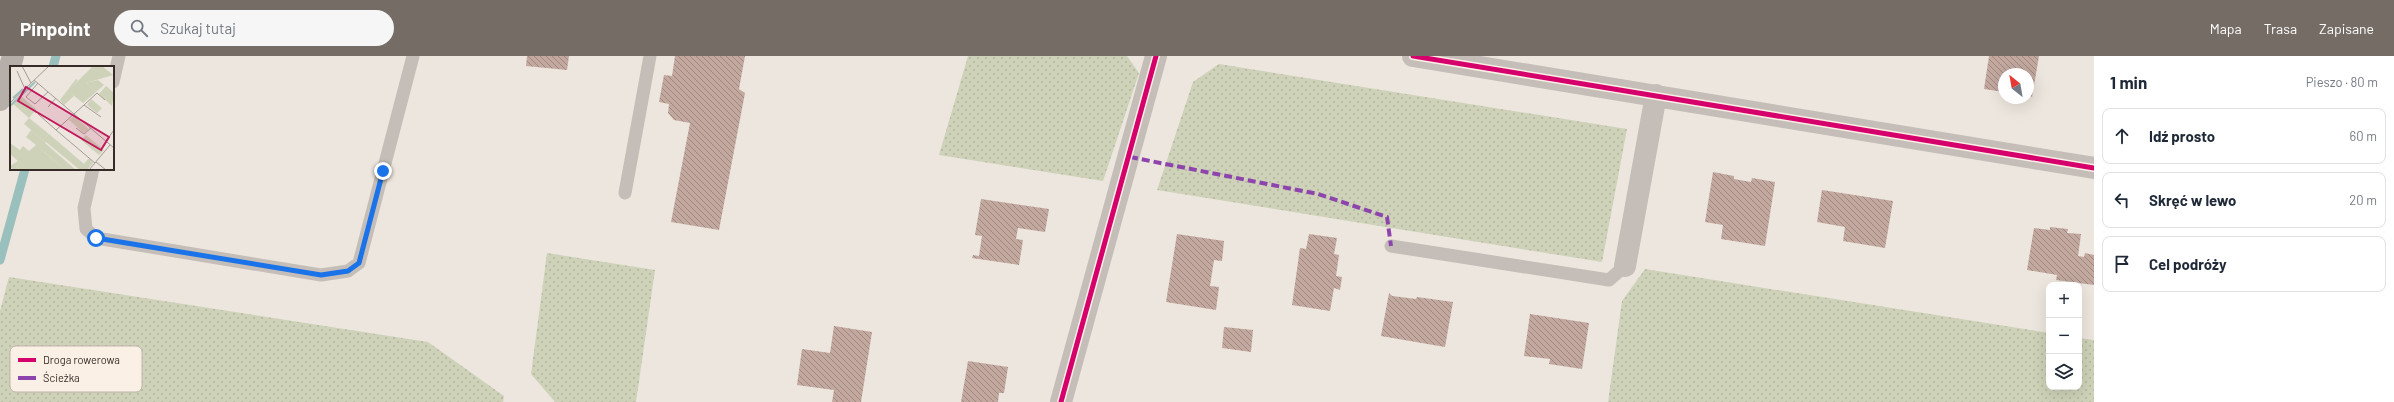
<!DOCTYPE html>
<html lang="pl">
<meta charset="utf-8">
<style>
body{margin:0;font-family:Barlow,sans-serif;background:#f6f6f7;color:#1f2937}
.controls{position:absolute;right:12px;bottom:12px;display:grid;overflow:hidden;border-radius:8px;box-shadow:0 4px 16px #0002}
.controls button{width:36px;height:36px;display:grid;place-items:center;padding:0;border:0;border-bottom:1px solid #e0e1e3;background:#fff;color:#1f2937;font:20px sans-serif}
.compass{position:absolute;left:1998px;top:12px;width:36px;height:36px;border-radius:50%;background:#fff;box-shadow:0 4px 16px #0002;rotate:329deg}
.stop{position:absolute;width:12px;height:12px;margin:-9px;border:3px solid #1a73e8;border-radius:50%;background:#fff}
.stop.end{background:#1a73e8;border-color:#fff;box-shadow:0 1px 4px #0008}
.list{margin:0;padding:0;list-style:none}
h2{display:flex;justify-content:space-between;align-items:center;height:52px;margin:0;padding:0 16px;font-size:17px}
h2 small{font-size:13px;font-weight:400;color:#747a83}
.list li{display:grid;grid-template-columns:26px 1fr auto;gap:12px;align-items:center;box-sizing:border-box;height:56px;margin:0 8px 8px;padding:0 8px;border:1px solid #e0e1e3;border-radius:8px}
.list b{display:block;font-size:15px;white-space:nowrap}
.list em{font-size:13px;font-style:normal;color:#747a83}
.icon{flex:none;width:22px;height:22px;fill:none;stroke:currentColor;stroke-width:2;stroke-linecap:round;stroke-linejoin:round}
.map{position:relative;flex:none;width:2094px;height:346px;overflow:hidden}
header{display:flex;align-items:center;gap:24px;box-sizing:border-box;height:56px;padding:0 20px;background:#766c66;color:#fff}
header strong{font-size:19px}
nav{display:flex;gap:22px;margin-inline-start:auto;font-size:14px}
.search{width:280px;height:36px;background:#f6f6f7;display:flex;align-items:center;gap:10px;box-sizing:border-box;padding:0 14px;border-radius:22px;color:#747a83;font-size:15px}
main{display:flex}
aside{flex:1;background:#fff}
.map>svg:first-child{display:block}
.grass{fill:url(#grass-dots)}
.lines{fill:none;stroke-linecap:round;stroke-linejoin:round}
.stream{stroke:#9ac0be;stroke-width:9}
.building{fill:url(#building-back-hatch)}
.lane{stroke:#c5beb8;stroke-width:13}
.street{stroke:#c5beb8;stroke-width:22}
.secondary{stroke:#b6aea8;stroke-width:22}
.quiet{stroke:#8e44ad;stroke-width:4;stroke-dasharray:8 4;stroke-linecap:butt}
.cycleway-casing{stroke:#faf0e5;stroke-width:8}
.cycleway{stroke:#d6006c;stroke-width:5}
.route{stroke:#1a73e8;stroke-width:5}
.inset-river{fill:none;stroke:#9ac0be;stroke-width:2}
.inset-road{fill:none;stroke:#a49b94;stroke-width:1}
.view{fill:#c2185b;fill-opacity:0.15;stroke:#c2185b;stroke-width:2}
.inset-edge{fill:none;stroke:#362b26;stroke-width:2}
.key{fill:#faf0e5;stroke:#bfb5ac;stroke-width:1}
.key-label{font-size:11px;fill:#362b26}
</style>
<header>
<strong>Pinpoint</strong>
<div class="search"><svg class="icon" aria-label="search" viewBox="0 0 24 24"><circle cx="10" cy="10" r="6"/><path d="M15 15l6 6"/></svg>Szukaj tutaj</div>
<nav><a>Mapa</a><a>Trasa</a><a>Zapisane</a></nav>
</header>
<main>
<div class="map">
<svg width="2094" height="346" viewBox="0 0 2094 346">
<defs>
<pattern id="grass-dots" width="8" height="8" patternUnits="userSpaceOnUse"><rect width="8" height="8" fill="#ced2b8"/><path d="M2 2h.1M6 6h.1" fill="none" stroke="#b2b49e" stroke-width="1.8" stroke-linecap="round"/></pattern>
<pattern id="building-back-hatch" width="6" height="6" patternUnits="userSpaceOnUse"><rect width="6" height="6" fill="#c2a89f"/><path d="M-1 5l2 2M0 0l6 6M5-1l2 2" fill="none" stroke="#9e8981"/></pattern>
</defs>
<rect width="100%" height="100%" fill="#ede6de"/>
<path class="grass" d="M 968,0 L 1127,0 L 1139,17 L 1103,125 L 939,99 Z
M 1219,8 L 1627,73 L 1602,206 L 1157,134 L 1193,26 Z
M 547,197 L 655,214 L 636,346 L 555,346 L 531,318 Z
M 1645,213 L 2049,277 L 2049,331 L 2079,331 L 2079,282 L 2094,284 L 2094,346 L 1608,346 L 1622,245 Z
M 9,221 L 428,286 L 504,340 L 503,346 L 0,346 L 0,255 Z"/>
<g class="lines">
<path class="stream" d="M 53,11 L 56,0
M 0,204 L 25,113"/>
</g>
<path class="building" d="M 527,0 L 569,0 L 567,14 L 526,10 Z
M 675,0 L 745,0 L 739,33 L 745,37 L 719,174 L 671,166 L 690,67 L 674,64 L 668,57 L 669,48 L 659,46 L 664,19 L 672,20 Z
M 1989,0 L 2039,0 L 2032,41 L 2028,40 L 2028,18 L 2004,18 L 2004,36 L 1984,33 Z
M 1713,116 L 1734,120 L 1734,123 L 1751,126 L 1752,122 L 1775,126 L 1765,190 L 1721,183 L 1723,169 L 1705,166 Z
M 1822,134 L 1893,145 L 1885,192 L 1843,185 L 1845,171 L 1817,166 Z
M 981,143 L 1049,153 L 1045,176 L 1018,172 L 1016,183 L 1023,184 L 1019,209 L 972,202 L 973,199 L 979,200 L 982,180 L 975,179 Z
M 2050,171 L 2068,173 L 2067,177 L 2081,178 L 2078,200 L 2084,201 L 2085,197 L 2094,199 L 2094,229 L 2056,224 L 2057,219 L 2027,214 L 2034,172 L 2050,174 Z
M 1177,178 L 1224,185 L 1222,205 L 1214,204 L 1210,230 L 1219,231 L 1216,254 L 1166,246 Z
M 1309,178 L 1337,182 L 1334,198 L 1339,199 L 1336,220 L 1342,221 L 1340,234 L 1334,232 L 1330,255 L 1292,249 L 1300,192 L 1306,193 Z
M 1389,237 L 1392,240 L 1416,243 L 1417,241 L 1453,246 L 1445,291 L 1381,280 Z
M 1530,258 L 1589,267 L 1582,313 L 1549,308 L 1550,303 L 1524,300 Z
M 834,270 L 872,276 L 861,346 L 832,346 L 834,334 L 797,329 L 802,293 L 830,297 Z
M 1224,271 L 1253,274 L 1251,296 L 1222,292 Z
M 968,305 L 1008,311 L 1004,337 L 999,337 L 998,346 L 961,346 Z"/>
<g class="lines">
<path class="lane" d="M 113,26 L 119,0
M 93,113 L 84,152 L 86,173 L 96,182 L 321,219 L 348,215 L 359,207 L 413,0
M 625,137 L 650,0
M 1391,190 L 1609,224 L 1625,210"/>
<path class="street" d="M 1413,0 L 2094,112
M 1625,210 L 1656,39
M 1061,346 L 1156,0"/>
<path class="secondary" d="M 0,44 L 13,0"/>
<path class="quiet" d="M 1130,101 L 1318,138 L 1387,161 L 1391,190"/>
<defs>
<path id="cycleway" d="M 1413,0 L 2094,112
M 1061,346 L 1156,0"/>
</defs>
<use href="#cycleway" class="cycleway-casing"/>
<use href="#cycleway" class="cycleway"/>
</g>
<g class="lines">
<path class="route" d="M 96,182 L 321,219 L 348,215 L 359,207 L 383,115"/>
</g>
<g transform="translate(10 10)">
<rect width="104" height="104" fill="#ede6de"/>
<path d="M 66,13 L 68,14 L 59,25 L 64,30 L 54,39 L 50,34 ZM 88,14 L 94,19 L 86,26 L 76,17 ZM 96,20 L 104,27 L 102,40 L 89,28 ZM 11,30 L 26,43 L 26,48 L 24,46 L 19,52 L 3,38 ZM 81,33 L 92,42 L 87,47 L 77,39 ZM 64,50 L 79,63 L 74,67 L 59,54 ZM 21,64 L 33,74 L 39,68 L 74,98 L 79,92 L 83,97 L 77,104 L 70,104 L 36,76 L 35,77 L 66,104 L 55,104 L 32,84 L 27,93 L 14,100 L 10,97 L 6,101 L 11,104 L 3,104 L 0,100 L 8,95 L 0,88 L 0,77 L 10,84 L 13,80 L 19,85 L 26,79 L 16,71 ZM 76,69 L 94,84 L 89,89 L 71,74 Z" fill="#ced2b8"/>
<path d="M 83,0 L 92,0 L 103,9 L 76,17 L 86,26 L 73,37 L 58,25 ZM 19,52 L 39,68 L 33,74 L 14,58 ZM 32,84 L 34,86 L 55,104 L 11,104 L 6,101 L 10,97 L 14,100 L 18,97 L 14,94 L 21,87 L 27,92 Z" fill="#ced2b8"/>
<path class="inset-river" d="M 3,32 L 13,23M 0,40 L 25,16"/>
<path class="inset-road" d="M 12,0 L 21,17M 7,5 L 15,23M 24,14 L 104,82M 28,17 L 16,31 L 25,38 L 38,26M 0,37 L 39,0M 74,39 L 87,27 L 95,34M 38,41 L 46,32M 28,48 L 46,64M 66,62 L 74,68 L 81,62M 96,75 L 104,64M 86,96 L 96,104M 85,97 L 46,64 L 74,39 L 91,51M 79,104 L 100,79"/>
<path class="view" d="M 16,21 L 99,71 L 91,84 L 8,35 Z"/>
<rect width="104" height="104" class="inset-edge"/>
</g>
<rect x="10" y="290" width="132" height="46" rx="6" class="key"/>
<rect x="18" y="302" width="18" height="4" fill="#d6006c"/>
<rect x="18" y="320" width="18" height="4" fill="#8e44ad"/>
<g class="key-label">
<text x="43" y="308">Droga rowerowa</text>
<text x="43" y="326">Ścieżka</text>
</g>
</svg>
<div class="controls">
<button>+</button>
<button>−</button>
<button><svg class="icon" aria-label="layers" viewBox="0 0 24 24"><path d="M12 4l9 5-9 5-9-5zM3 14l9 5 9-5"/></svg></button>
</div>
<svg class="compass" viewBox="-18 -18 36 36"><path d="M0-13l5 13h-10z" fill="#e53935"/><path d="M0 13l5-13h-10z" fill="#747a83"/></svg>
<div class="stop" style="left:96px;top:182px"></div>
<div class="stop end" style="left:383px;top:115px"></div>
</div>
<aside>
<h2>1 min<small>Pieszo · 80 m</small></h2>
<ul class="list">
<li><svg class="icon" aria-label="ahead" viewBox="0 0 24 24"><path d="M12 20V5M6 11l6-6 6 6"/></svg><div><b>Idź prosto</b></div><em>60 m</em></li>
<li><svg class="icon" aria-label="left" viewBox="0 0 24 24"><path d="M17 20v-9H6M10 6l-5 5 5 5"/></svg><div><b>Skręć w lewo</b></div><em>20 m</em></li>
<li><svg class="icon" aria-label="arrive" viewBox="0 0 24 24"><path d="M6 21V4h12l-3 4 3 4H6"/></svg><div><b>Cel podróży</b></div></li>
</ul>
</aside>
</main>
